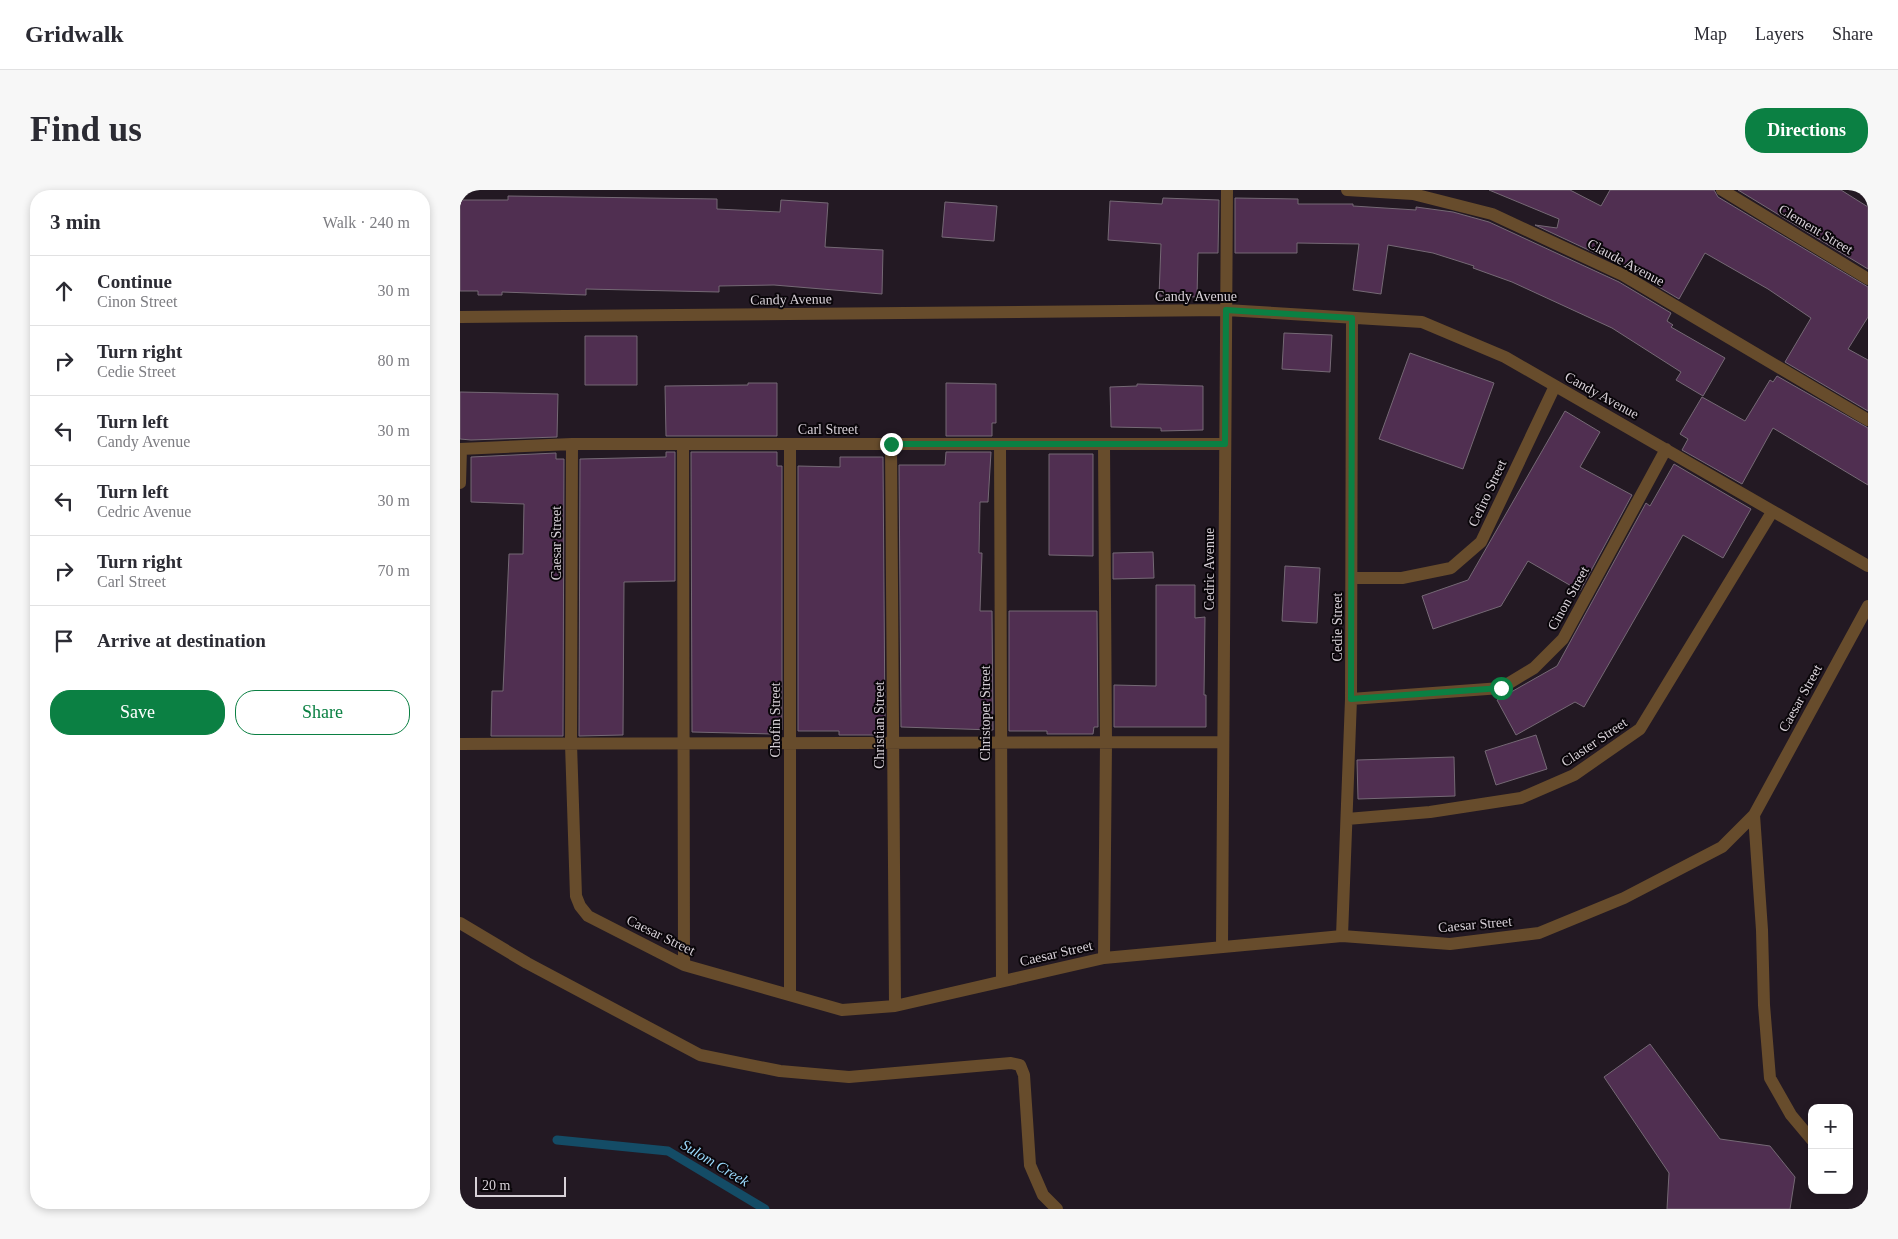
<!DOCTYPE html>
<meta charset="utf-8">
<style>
body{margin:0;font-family:"Times New Roman",serif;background:#f7f7f7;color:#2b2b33}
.controls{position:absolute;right:15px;bottom:15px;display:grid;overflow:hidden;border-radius:10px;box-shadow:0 2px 8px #0003}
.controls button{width:45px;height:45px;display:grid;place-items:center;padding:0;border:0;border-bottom:1px solid #e1e1e2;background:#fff;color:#2b2b33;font:25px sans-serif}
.scale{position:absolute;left:15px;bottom:12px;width:91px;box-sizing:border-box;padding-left:5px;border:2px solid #d8d1d8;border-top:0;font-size:14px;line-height:18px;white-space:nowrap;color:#d8d1d8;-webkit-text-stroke:4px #0a060a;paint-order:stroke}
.stop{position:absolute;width:15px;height:15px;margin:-11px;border:4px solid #0b8043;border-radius:50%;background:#fff}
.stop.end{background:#0b8043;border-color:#fff;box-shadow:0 1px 5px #0008}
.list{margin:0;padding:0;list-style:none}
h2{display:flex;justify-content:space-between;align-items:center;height:65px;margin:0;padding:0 20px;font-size:21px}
h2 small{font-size:16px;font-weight:400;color:#7c7c81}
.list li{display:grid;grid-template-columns:32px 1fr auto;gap:15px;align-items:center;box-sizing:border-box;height:70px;padding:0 20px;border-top:1px solid #e1e1e2}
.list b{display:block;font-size:19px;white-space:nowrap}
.list p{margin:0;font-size:16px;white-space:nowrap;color:#7c7c81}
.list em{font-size:16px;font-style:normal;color:#7c7c81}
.actions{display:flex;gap:10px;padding:15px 20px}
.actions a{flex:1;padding:11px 0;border:1px solid #0b8043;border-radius:20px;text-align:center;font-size:18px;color:#0b8043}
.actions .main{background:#0b8043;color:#fff}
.icon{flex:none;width:28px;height:28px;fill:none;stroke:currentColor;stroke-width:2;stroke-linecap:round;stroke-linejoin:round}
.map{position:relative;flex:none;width:1408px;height:1019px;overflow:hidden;border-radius:20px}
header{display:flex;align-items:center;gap:30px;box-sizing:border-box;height:70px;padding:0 25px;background:#fff;border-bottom:1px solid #e1e1e2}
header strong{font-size:24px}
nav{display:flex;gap:28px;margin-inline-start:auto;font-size:18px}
.intro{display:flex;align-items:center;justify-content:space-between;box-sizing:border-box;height:120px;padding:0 30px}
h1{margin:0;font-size:35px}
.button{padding:12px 22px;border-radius:20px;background:#0b8043;color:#fff;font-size:18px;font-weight:700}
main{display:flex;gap:30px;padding:0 30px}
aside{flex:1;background:#fff;border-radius:20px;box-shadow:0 2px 8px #0003}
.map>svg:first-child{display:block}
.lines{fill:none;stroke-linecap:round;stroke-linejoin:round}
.stream{stroke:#144c66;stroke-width:9}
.building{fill:#502f51;stroke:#756975}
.minor{stroke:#674c2c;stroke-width:12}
.route{stroke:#0b8043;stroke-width:6}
.labels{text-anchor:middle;stroke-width:4;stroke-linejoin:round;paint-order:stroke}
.street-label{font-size:14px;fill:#d8d1d8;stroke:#0a060a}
.water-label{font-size:15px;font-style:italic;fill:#9bdafd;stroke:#0a060a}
</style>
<header>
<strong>Gridwalk</strong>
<nav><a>Map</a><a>Layers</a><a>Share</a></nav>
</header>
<div class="intro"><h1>Find us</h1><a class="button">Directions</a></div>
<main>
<aside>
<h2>3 min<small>Walk · 240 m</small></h2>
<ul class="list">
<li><svg class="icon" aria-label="ahead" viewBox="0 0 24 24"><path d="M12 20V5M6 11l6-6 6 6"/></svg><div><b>Continue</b><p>Cinon Street</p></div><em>30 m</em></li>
<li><svg class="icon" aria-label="right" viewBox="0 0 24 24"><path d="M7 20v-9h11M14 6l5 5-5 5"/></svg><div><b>Turn right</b><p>Cedie Street</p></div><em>80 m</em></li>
<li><svg class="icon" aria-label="left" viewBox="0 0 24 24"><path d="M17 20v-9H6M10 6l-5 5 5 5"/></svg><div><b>Turn left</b><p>Candy Avenue</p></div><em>30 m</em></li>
<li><svg class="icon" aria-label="left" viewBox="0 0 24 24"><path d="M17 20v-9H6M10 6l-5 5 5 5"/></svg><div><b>Turn left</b><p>Cedric Avenue</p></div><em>30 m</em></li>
<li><svg class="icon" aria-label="right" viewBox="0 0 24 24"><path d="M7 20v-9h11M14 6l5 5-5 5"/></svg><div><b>Turn right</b><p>Carl Street</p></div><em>70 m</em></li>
<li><svg class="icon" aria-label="arrive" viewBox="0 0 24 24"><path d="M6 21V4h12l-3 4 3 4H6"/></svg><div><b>Arrive at destination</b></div></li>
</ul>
<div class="actions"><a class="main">Save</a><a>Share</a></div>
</aside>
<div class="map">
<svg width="1408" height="1019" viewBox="0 0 1408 1019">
<rect width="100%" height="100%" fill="#231923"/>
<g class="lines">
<path class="stream" d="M 97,950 L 208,961 L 305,1019"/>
</g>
<path class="building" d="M 1029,0 L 1110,0 L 1141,16 L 1150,0 L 1254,0 L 1258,7 L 1408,97 L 1408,127 L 1388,159 L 1408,170 L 1408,221 L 1325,172 L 1351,128 L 1308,99 L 1245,63 L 1219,109 L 1167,78 L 1075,35 L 1097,38 L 1099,29 Z
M 1278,0 L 1381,0 L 1408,17 L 1408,79 Z
M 48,6 L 257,9 L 257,19 L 320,22 L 321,10 L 368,13 L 365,57 L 423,60 L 422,104 L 314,95 L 259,96 L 259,102 L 126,99 L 126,105 L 42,102 L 42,105 L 18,105 L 18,101 L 0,101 L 0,10 L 48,10 Z
M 703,8 L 759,10 L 758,63 L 738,63 L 737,107 L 699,106 L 701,54 L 648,50 L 650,11 L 702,14 Z
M 775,8 L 838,9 L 838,14 L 893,14 L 893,16 L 956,20 L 956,17 L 993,22 L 1029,32 L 1159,92 L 1211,123 L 1207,131 L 1213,135 L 1211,137 L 1265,168 L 1243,206 L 1216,190 L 1221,182 L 1152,138 L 1052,92 L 1013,78 L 1014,76 L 973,63 L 928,55 L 921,104 L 893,100 L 899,54 L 837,53 L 837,63 L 775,63 Z
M 485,12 L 537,16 L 534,51 L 482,47 Z
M 824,143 L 872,145 L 870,182 L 822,179 Z
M 125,146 L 177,146 L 177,195 L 125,195 Z
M 950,163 L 1034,193 L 1003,279 L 919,249 Z
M 1317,186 L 1408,238 L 1408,295 L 1313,238 L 1282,294 L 1222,260 L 1228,249 L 1220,244 L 1242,207 L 1285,231 L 1310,190 L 1313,192 Z
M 288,193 L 317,193 L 317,246 L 206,246 L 205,196 L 288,195 Z
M 486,193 L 536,194 L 536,233 L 532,233 L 532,246 L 486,246 Z
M 677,194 L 743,196 L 743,240 L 701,241 L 701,238 L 651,237 L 650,197 L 677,196 Z
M 0,202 L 98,204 L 97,247 L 11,250 L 0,249 Z
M 1105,221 L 1140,242 L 1120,277 L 1172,305 L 1120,401 L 1068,371 L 1041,416 L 973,439 L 962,406 L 1008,390 Z
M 206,262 L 215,262 L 215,391 L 164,392 L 163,545 L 119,546 L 120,269 L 206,267 Z
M 231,262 L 317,262 L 317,276 L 322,276 L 322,540 L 313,540 L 313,544 L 232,542 Z
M 486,262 L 531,262 L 528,312 L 520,312 L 519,363 L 522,363 L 520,421 L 532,421 L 533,540 L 441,537 L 439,275 L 485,275 Z
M 96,263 L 96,269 L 104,269 L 103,546 L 31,546 L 32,501 L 43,501 L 49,364 L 63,364 L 64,314 L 11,312 L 11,267 Z
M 589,264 L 633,264 L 633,366 L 589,365 Z
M 380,267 L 423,267 L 425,537 L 423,537 L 423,545 L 379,545 L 379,541 L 338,541 L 338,276 L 380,277 Z
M 1214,274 L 1291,319 L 1263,368 L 1223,345 L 1124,517 L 1115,512 L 1056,545 L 1037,510 L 1097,476 L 1186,313 L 1190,316 Z
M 693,362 L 694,388 L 653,389 L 653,363 Z
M 825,376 L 860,378 L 857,433 L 822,431 Z
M 696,395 L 735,395 L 735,428 L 745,427 L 744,505 L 746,505 L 746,537 L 654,537 L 654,495 L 696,496 Z
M 549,421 L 637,421 L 638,537 L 634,537 L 633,544 L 587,544 L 587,541 L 549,541 Z
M 1076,545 L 1087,579 L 1036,595 L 1025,561 Z
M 994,567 L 995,606 L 898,609 L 897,570 Z
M 1190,854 L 1260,949 L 1310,956 L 1335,987 L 1330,1019 L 1207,1019 L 1209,983 L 1144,887 Z"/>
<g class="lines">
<path class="minor" d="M 887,0 L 953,4 L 1032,24 L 1163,85 L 1408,230
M 1262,0 L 1408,89
M 1407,0 L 1408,1
M 0,127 L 766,120 L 962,132 L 1045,167 L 1408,376
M 112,254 L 111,554 L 116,706 L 120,716 L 128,726 L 224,775 L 382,820 L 435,816 L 644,768 L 882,746 L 990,754 L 1079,743 L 1164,708 L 1262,657 L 1294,625 L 1408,416
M 330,254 L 330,805
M 431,254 L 435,816
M 223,255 L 224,775
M 540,255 L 542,791
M 0,259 L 112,254 L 765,254
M 0,293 L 1,259
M 892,388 L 942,388 L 991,378 L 1021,352 L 1095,196
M 891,509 L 1041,498 L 1074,478 L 1103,449 L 1206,259
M 0,554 L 763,552
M 1294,625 L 1302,740 L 1304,815 L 1310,888 L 1331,925 L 1352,950
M 887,629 L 970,622 L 1061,608 L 1114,585 L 1180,539 L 1312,322
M 0,733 L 67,773 L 240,865 L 320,881 L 389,887 L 551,873 L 560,875 L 564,885 L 570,975 L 583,1005 L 597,1019
M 882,746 L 891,509 L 892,128
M 762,757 L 767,0
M 644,768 L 646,552 L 644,254"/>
</g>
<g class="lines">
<path class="route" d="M 431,254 L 765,254 L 766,120 L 892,128 L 891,509 L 1041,498"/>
</g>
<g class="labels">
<g class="street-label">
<text transform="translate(1356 39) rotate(31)" y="5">Clement Street</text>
<text transform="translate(1166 72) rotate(28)" y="5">Claude Avenue</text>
<text x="736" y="111">Candy Avenue</text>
<text transform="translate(331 109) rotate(-1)" y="5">Candy Avenue</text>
<text transform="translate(1142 205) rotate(29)" y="5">Candy Avenue</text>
<text x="368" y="244">Carl Street</text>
<text transform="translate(1027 303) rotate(-65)" y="5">Cefiro Street</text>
<text transform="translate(96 353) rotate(-90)" y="5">Caesar Street</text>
<text transform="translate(749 379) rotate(-90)" y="5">Cedric Avenue</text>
<text transform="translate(1108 408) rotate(-61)" y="5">Cinon Street</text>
<text transform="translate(877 437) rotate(-90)" y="5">Cedie Street</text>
<text transform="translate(1340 508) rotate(-61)" y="5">Caesar Street</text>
<text transform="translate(525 523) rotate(-90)" y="5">Christoper Street</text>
<text transform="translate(315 530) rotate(-90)" y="5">Chofin Street</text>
<text transform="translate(419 535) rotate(-90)" y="5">Christian Street</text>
<text transform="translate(1134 552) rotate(-34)" y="5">Claster Street</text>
<text transform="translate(1015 734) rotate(-5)" y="5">Caesar Street</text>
<text transform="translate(201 745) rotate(26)" y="5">Caesar Street</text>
<text transform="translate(596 763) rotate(-13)" y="5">Caesar Street</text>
</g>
<g class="water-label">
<text transform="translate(255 973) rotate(31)" y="5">Sulom Creek</text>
</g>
</g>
</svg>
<div class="controls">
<button>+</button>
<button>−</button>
</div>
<div class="scale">20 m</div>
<div class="stop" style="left:1041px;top:498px"></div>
<div class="stop end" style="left:431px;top:254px"></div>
</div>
</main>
